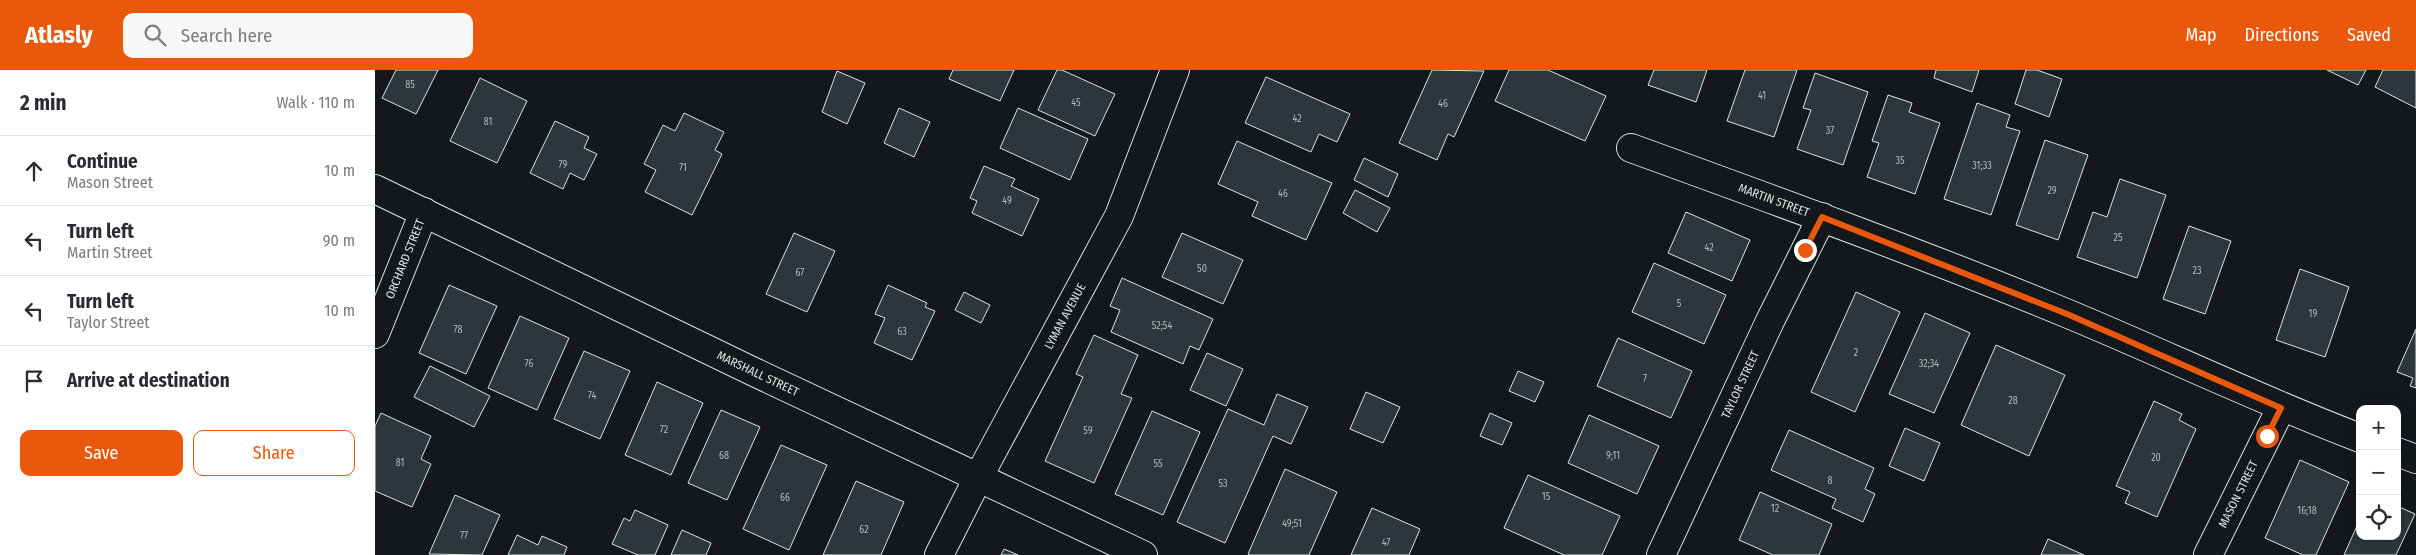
<!DOCTYPE html>
<meta charset="utf-8">
<style>
body{margin:0;font-family:"Fira Sans Condensed",sans-serif;background:#f7f7f7;color:#2b2b33}
.controls{position:absolute;right:15px;bottom:15px;display:grid;overflow:hidden;border-radius:10px;box-shadow:0 2px 12px #0003}
.controls button{width:45px;height:45px;display:grid;place-items:center;padding:0;border:0;border-bottom:1px solid #e1e1e2;background:#fff;color:#2b2b33;font:25px sans-serif}
.stop{position:absolute;width:15px;height:15px;margin:-11px;border:4px solid #ea580c;border-radius:50%;background:#fff}
.stop.end{background:#ea580c;border-color:#fff;box-shadow:0 1px 5px #0008}
.list{margin:0;padding:0;list-style:none}
h2{display:flex;justify-content:space-between;align-items:center;height:65px;margin:0;padding:0 20px;font-size:21px}
h2 small{font-size:16px;font-weight:400;color:#7c7c81}
.list li{display:grid;grid-template-columns:32px 1fr auto;gap:15px;align-items:center;box-sizing:border-box;height:70px;padding:0 20px;border-top:1px solid #e1e1e2}
.list b{display:block;font-size:19px;white-space:nowrap}
.list p{margin:0;font-size:16px;white-space:nowrap;color:#7c7c81}
.list em{font-size:16px;font-style:normal;color:#7c7c81}
.actions{display:flex;gap:10px;padding:15px 20px}
.actions a{flex:1;padding:11px 0;border:1px solid #ea580c;border-radius:10px;text-align:center;font-size:18px;color:#ea580c}
.actions .main{background:#ea580c;color:#fff}
.icon{flex:none;width:28px;height:28px;fill:none;stroke:currentColor;stroke-width:2;stroke-linecap:round;stroke-linejoin:round}
.map{position:relative;flex:none;width:2041px;height:485px;overflow:hidden}
header{display:flex;align-items:center;gap:30px;box-sizing:border-box;height:70px;padding:0 25px;background:#ea580c;color:#fff}
header strong{font-size:24px}
nav{display:flex;gap:28px;margin-inline-start:auto;font-size:18px}
.search{width:350px;height:45px;background:#f7f7f7;display:flex;align-items:center;gap:12px;box-sizing:border-box;padding:0 18px;border-radius:10px;color:#7c7c81;font-size:19px}
main{display:flex}
aside{flex:1;background:#fff}
.map>svg:first-child{display:block}
.building{fill:#2c363c;stroke:#d8e6dc}
.lines{fill:none;stroke-linecap:round;stroke-linejoin:round}
.street-casing{stroke:#d8e6dc;stroke-width:30}
.street{stroke:#14181c;stroke-width:28}
.route{stroke:#ea580c;stroke-width:6}
.labels{text-anchor:middle;stroke-width:4;stroke-linejoin:round;paint-order:stroke}
.number-label{font-size:10px;fill:#adbab4}
.street-label{font-size:12px;fill:#d8e6dc;stroke:#14181c}
</style>
<header>
<strong>Atlasly</strong>
<div class="search"><svg class="icon" aria-label="search" viewBox="0 0 24 24"><circle cx="10" cy="10" r="6"/><path d="M15 15l6 6"/></svg>Search here</div>
<nav><a>Map</a><a>Directions</a><a>Saved</a></nav>
</header>
<main>
<aside>
<h2>2 min<small>Walk · 110 m</small></h2>
<ul class="list">
<li><svg class="icon" aria-label="ahead" viewBox="0 0 24 24"><path d="M12 20V5M6 11l6-6 6 6"/></svg><div><b>Continue</b><p>Mason Street</p></div><em>10 m</em></li>
<li><svg class="icon" aria-label="left" viewBox="0 0 24 24"><path d="M17 20v-9H6M10 6l-5 5 5 5"/></svg><div><b>Turn left</b><p>Martin Street</p></div><em>90 m</em></li>
<li><svg class="icon" aria-label="left" viewBox="0 0 24 24"><path d="M17 20v-9H6M10 6l-5 5 5 5"/></svg><div><b>Turn left</b><p>Taylor Street</p></div><em>10 m</em></li>
<li><svg class="icon" aria-label="arrive" viewBox="0 0 24 24"><path d="M6 21V4h12l-3 4 3 4H6"/></svg><div><b>Arrive at destination</b></div></li>
</ul>
<div class="actions"><a class="main">Save</a><a>Share</a></div>
</aside>
<div class="map">
<svg width="2041" height="485" viewBox="0 0 2041 485">
<rect width="100%" height="100%" fill="#14181c"/>
<path class="building" d="M 21,0 L 63,0 L 41,44 L 7,28 Z
M 578,0 L 639,0 L 625,31 L 574,9 Z
M 682,0 L 687,0 L 740,24 L 720,66 L 663,40 Z
M 1057,0 L 1109,1 L 1079,67 L 1073,64 L 1062,90 L 1024,73 Z
M 1134,0 L 1173,0 L 1231,26 L 1210,71 L 1120,31 Z
M 1279,0 L 1332,0 L 1321,32 L 1273,15 Z
M 1370,0 L 1422,0 L 1399,67 L 1352,51 Z
M 1561,0 L 1604,0 L 1597,22 L 1559,8 Z
M 1651,0 L 1662,0 L 1687,9 L 1674,47 L 1640,34 Z
M 1952,0 L 1991,0 L 1983,15 Z
M 2008,0 L 2041,0 L 2041,38 L 2000,17 Z
M 462,1 L 490,13 L 472,54 L 447,42 Z
M 1440,3 L 1493,22 L 1468,95 L 1422,79 L 1436,40 L 1428,38 Z
M 891,7 L 975,44 L 962,72 L 944,64 L 936,82 L 870,53 Z
M 105,8 L 152,31 L 122,93 L 75,71 Z
M 1513,25 L 1537,33 L 1534,42 L 1565,53 L 1540,124 L 1492,107 L 1504,73 L 1497,71 Z
M 1602,33 L 1635,45 L 1631,57 L 1645,61 L 1616,145 L 1569,129 Z
M 524,38 L 555,52 L 539,87 L 509,73 Z
M 643,38 L 713,69 L 695,110 L 625,78 Z
M 309,43 L 349,62 L 340,80 L 347,84 L 317,145 L 270,122 L 281,100 L 269,94 L 288,55 L 300,61 Z
M 180,51 L 214,67 L 209,78 L 222,84 L 209,110 L 195,103 L 188,119 L 155,103 Z
M 1670,70 L 1713,85 L 1683,170 L 1641,155 Z
M 862,71 L 957,113 L 931,170 L 877,146 L 883,132 L 843,114 Z
M 989,88 L 1023,104 L 1013,127 L 979,110 Z
M 609,96 L 640,109 L 636,116 L 664,129 L 647,166 L 597,143 L 602,131 L 595,128 Z
M 1745,109 L 1791,125 L 1762,208 L 1702,187 L 1718,142 L 1732,147 Z
M 980,120 L 1015,138 L 1002,162 L 968,143 Z
M 1311,142 L 1375,170 L 1357,211 L 1293,183 Z
M 1814,156 L 1856,171 L 1830,244 L 1788,229 Z
M 419,163 L 460,181 L 432,242 L 391,224 Z
M 807,163 L 868,190 L 848,234 L 787,207 Z
M 1279,193 L 1351,225 L 1329,274 L 1257,242 Z
M 1925,199 L 1974,217 L 1950,287 L 1901,270 Z
M 747,208 L 838,249 L 824,280 L 815,276 L 808,294 L 736,262 L 745,240 L 735,236 Z
M 74,215 L 122,236 L 91,304 L 44,283 Z
M 513,215 L 552,233 L 550,237 L 560,241 L 537,290 L 499,273 L 510,248 L 500,244 Z
M 589,222 L 615,235 L 606,253 L 580,240 Z
M 1481,222 L 1525,242 L 1480,342 L 1436,322 Z
M 1550,243 L 1595,263 L 1559,343 L 1514,324 Z
M 145,246 L 194,268 L 162,340 L 113,318 Z
M 2041,259 L 2041,318 L 2035,316 L 2038,308 L 2022,302 Z
M 719,265 L 763,285 L 746,324 L 757,328 L 719,413 L 670,391 L 708,307 L 701,304 Z
M 1243,268 L 1317,301 L 1296,348 L 1222,316 Z
M 1621,275 L 1690,305 L 1654,386 L 1586,355 Z
M 209,281 L 255,301 L 225,369 L 179,349 Z
M 832,283 L 868,299 L 851,336 L 815,320 Z
M 55,296 L 115,326 L 99,357 L 39,327 Z
M 1143,301 L 1169,312 L 1160,332 L 1134,321 Z
M 282,312 L 328,333 L 296,405 L 250,385 Z
M 991,322 L 1025,337 L 1008,373 L 975,359 Z
M 902,324 L 933,337 L 916,374 L 898,366 L 850,473 L 802,452 L 853,339 L 889,355 Z
M 1779,331 L 1807,344 L 1804,350 L 1821,359 L 1782,447 L 1750,433 L 1755,422 L 1741,416 Z
M 346,340 L 385,357 L 352,430 L 313,413 Z
M 777,341 L 825,362 L 788,445 L 740,424 Z
M 6,343 L 56,366 L 46,389 L 56,394 L 37,437 L 0,421 L 0,356 Z
M 1115,343 L 1137,353 L 1127,375 L 1105,366 Z
M 1214,345 L 1284,376 L 1262,424 L 1193,393 Z
M 1530,358 L 1565,373 L 1549,411 L 1514,396 Z
M 1414,360 L 1499,398 L 1490,419 L 1500,424 L 1488,452 L 1457,438 L 1461,429 L 1396,400 Z
M 406,375 L 452,395 L 414,480 L 368,459 Z
M 1925,390 L 1974,412 L 1941,485 L 1928,485 L 1890,468 Z
M 910,399 L 962,422 L 934,485 L 875,485 L 873,484 Z
M 1153,405 L 1245,446 L 1227,485 L 1189,485 L 1129,458 Z
M 481,411 L 529,432 L 506,485 L 448,485 Z
M 1385,422 L 1457,454 L 1444,485 L 1398,485 L 1364,470 Z
M 80,425 L 125,445 L 107,485 L 54,484 Z
M 2022,436 L 2040,444 L 2021,485 L 1969,485 L 1985,449 L 1985,466 L 2022,466 Z
M 997,438 L 1045,459 L 1034,485 L 976,485 Z
M 260,440 L 293,455 L 280,485 L 263,485 L 237,474 L 249,448 L 255,451 Z
M 307,460 L 336,473 L 331,485 L 296,485 Z
M 142,465 L 163,475 L 167,466 L 192,477 L 189,485 L 133,485 Z
M 1673,469 L 1709,485 L 1666,485 Z
M 629,479 L 643,485 L 626,485 Z"/>
<g class="lines">
<defs>
<g id="street">
<path id="s1" d="M 1256,78 C 1402,131 1548,184 1691,243 C 1790,284 1885,330 1985,368"/>
<path id="s2" d="M 0,119 L 377,301 L 768,485"/>
<path id="s3" d="M 0,264 L 49,142"/>
<path d="M 2022,382 L 2041,389"/>
<path id="s4" d="M 564,485 L 604,406 L 744,146 L 800,0"/>
<path id="s5" d="M 1286,485 L 1395,251 L 1447,147"/>
<path id="s6" d="M 1833,485 L 1906,338"/>
</g>
</defs>
<use href="#street" class="street-casing"/>
<use href="#street" class="street"/>
</g>
<g class="lines">
<path class="route" d="M 1430,180 L 1447,147 L 1692,244 L 1906,338 L 1892,366"/>
</g>
<g class="labels">
<g class="number-label">
<text x="35" y="18">85</text>
<text x="1387" y="29">41</text>
<text x="701" y="36">45</text>
<text x="1068" y="37">46</text>
<text x="922" y="52">42</text>
<text x="113" y="55">81</text>
<text x="1455" y="64">37</text>
<text x="1525" y="94">35</text>
<text x="188" y="98">79</text>
<text x="1607" y="99">31;33</text>
<text x="308" y="101">71</text>
<text x="1677" y="124">29</text>
<text x="908" y="127">46</text>
<text x="632" y="134">49</text>
<text x="1743" y="171">25</text>
<text x="1334" y="181">42</text>
<text x="827" y="202">50</text>
<text x="1822" y="204">23</text>
<text x="425" y="206">67</text>
<text x="1304" y="237">5</text>
<text x="1938" y="247">19</text>
<text x="787" y="259">52;54</text>
<text x="83" y="263">78</text>
<text x="527" y="265">63</text>
<text x="1481" y="286">2</text>
<text x="154" y="297">76</text>
<text x="1554" y="297">32;34</text>
<text x="1270" y="312">7</text>
<text x="217" y="329">74</text>
<text x="1638" y="334">28</text>
<text x="289" y="363">72</text>
<text x="713" y="364">59</text>
<text x="349" y="389">68</text>
<text x="1238" y="389">9;11</text>
<text x="1781" y="391">20</text>
<text x="25" y="396">81</text>
<text x="783" y="397">55</text>
<text x="1455" y="414">8</text>
<text x="848" y="417">53</text>
<text x="1171" y="430">15</text>
<text x="410" y="431">66</text>
<text x="1400" y="442">12</text>
<text x="1932" y="444">16;18</text>
<text x="917" y="457">49;51</text>
<text x="489" y="463">62</text>
<text x="89" y="469">77</text>
<text x="1011" y="476">47</text>
</g>
<g class="street-label">
<text dy="4" stroke="none"><textPath href="#s1" startOffset="152">MARTIN STREET</textPath></text>
<text dy="4" stroke="none"><textPath href="#s3" startOffset="81">ORCHARD STREET</textPath></text>
<text dy="4" stroke="none"><textPath href="#s4" startOffset="270">LYMAN AVENUE</textPath></text>
<text dy="4" stroke="none"><textPath href="#s2" startOffset="425">MARSHALL STREET</textPath></text>
<text dy="4" stroke="none"><textPath href="#s5" startOffset="188">TAYLOR STREET</textPath></text>
<text dy="4" stroke="none"><textPath href="#s6" startOffset="68">MASON STREET</textPath></text>
</g>
</g>
</svg>
<div class="controls">
<button>+</button>
<button>−</button>
<button><svg class="icon" aria-label="locate" viewBox="0 0 24 24"><circle cx="12" cy="12" r="6"/><path d="M12 2v4M12 18v4M2 12h4M18 12h4"/></svg></button>
</div>
<div class="stop" style="left:1892px;top:366px"></div>
<div class="stop end" style="left:1430px;top:180px"></div>
</div>
</main>
